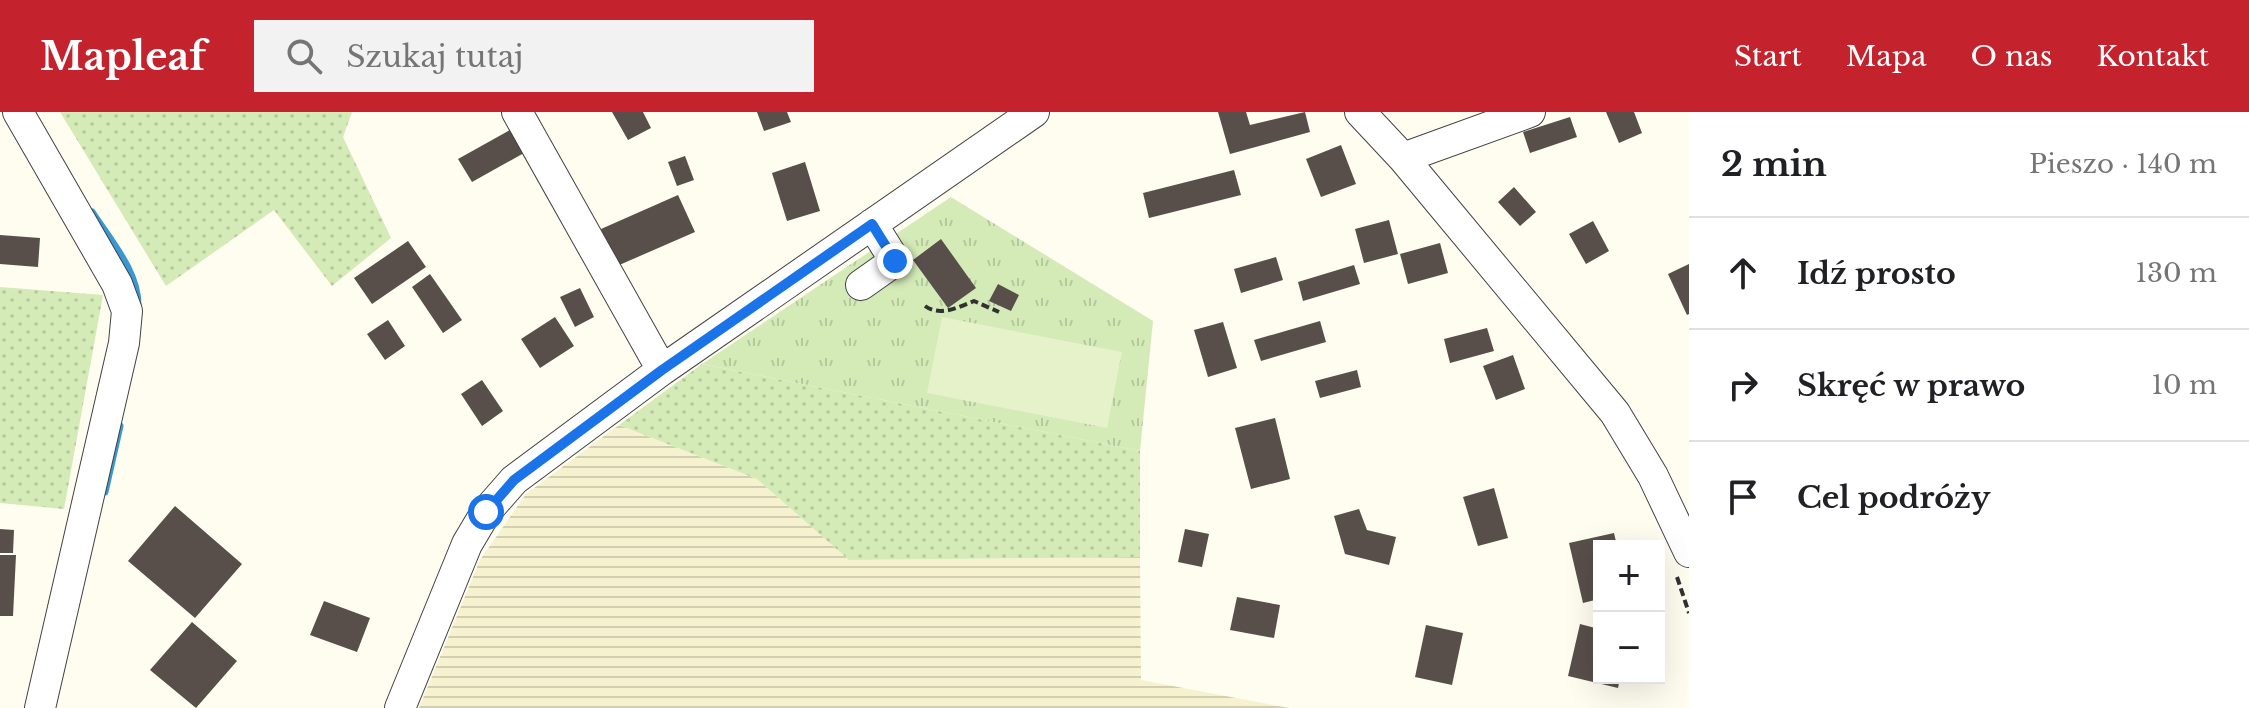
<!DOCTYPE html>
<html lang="pl">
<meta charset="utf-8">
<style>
body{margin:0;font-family:"Libre Baskerville",serif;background:#f2f2f2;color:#202124}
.controls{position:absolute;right:24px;bottom:24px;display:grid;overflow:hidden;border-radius:0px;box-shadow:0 8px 32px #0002}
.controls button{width:72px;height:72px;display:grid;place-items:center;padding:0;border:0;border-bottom:2px solid #e0e0e0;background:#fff;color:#202124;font:40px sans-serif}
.stop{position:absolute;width:24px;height:24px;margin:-18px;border:6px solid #1a73e8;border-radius:50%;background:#fff}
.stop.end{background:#1a73e8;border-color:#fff;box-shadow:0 2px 8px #0008}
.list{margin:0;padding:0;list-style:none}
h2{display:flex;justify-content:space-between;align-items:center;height:104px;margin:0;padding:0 32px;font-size:34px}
h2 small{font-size:26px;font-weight:400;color:#757577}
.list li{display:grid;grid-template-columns:52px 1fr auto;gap:24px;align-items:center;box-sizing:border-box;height:112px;padding:0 32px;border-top:2px solid #e0e0e0}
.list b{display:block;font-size:30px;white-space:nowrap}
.list em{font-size:26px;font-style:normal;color:#757577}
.icon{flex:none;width:44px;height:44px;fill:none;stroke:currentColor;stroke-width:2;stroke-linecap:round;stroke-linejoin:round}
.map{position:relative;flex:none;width:1689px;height:596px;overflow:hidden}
header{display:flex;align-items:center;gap:48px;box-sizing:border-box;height:112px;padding:0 40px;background:#c4222d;color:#fff}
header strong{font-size:38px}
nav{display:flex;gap:44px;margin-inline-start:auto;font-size:28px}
.search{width:560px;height:72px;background:#f2f2f2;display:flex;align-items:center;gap:20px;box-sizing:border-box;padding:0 28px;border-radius:0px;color:#757577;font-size:30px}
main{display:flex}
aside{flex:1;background:#fff}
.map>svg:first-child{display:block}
.farmland{fill:url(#farmland-rules)}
.grass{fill:url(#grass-dots)}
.park{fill:url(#park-tufts)}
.pitch{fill:#e5f2ca}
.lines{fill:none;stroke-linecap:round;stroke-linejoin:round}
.stream{stroke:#3898d2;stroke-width:7}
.building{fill:#584f4b}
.minor-casing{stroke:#424242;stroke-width:32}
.path{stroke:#313131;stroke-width:4;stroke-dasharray:8 4;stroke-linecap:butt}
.minor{stroke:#fff;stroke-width:30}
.route{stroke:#1a73e8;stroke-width:10}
</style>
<header>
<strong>Mapleaf</strong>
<div class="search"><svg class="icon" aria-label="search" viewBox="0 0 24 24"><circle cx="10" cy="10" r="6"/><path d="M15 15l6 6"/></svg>Szukaj tutaj</div>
<nav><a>Start</a><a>Mapa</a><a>O nas</a><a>Kontakt</a></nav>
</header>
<main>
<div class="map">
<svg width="1689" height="596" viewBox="0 0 1689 596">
<defs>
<pattern id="farmland-rules" width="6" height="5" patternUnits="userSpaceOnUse" patternTransform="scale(2)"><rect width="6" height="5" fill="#f6f2cf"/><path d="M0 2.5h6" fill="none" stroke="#d2ceb1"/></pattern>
<pattern id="grass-dots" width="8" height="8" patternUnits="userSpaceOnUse" patternTransform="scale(2)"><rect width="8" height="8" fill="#d4ebb8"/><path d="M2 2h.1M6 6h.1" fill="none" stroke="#b5c89d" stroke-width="1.8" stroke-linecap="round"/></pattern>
<pattern id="park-tufts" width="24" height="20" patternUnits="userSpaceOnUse" patternTransform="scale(2)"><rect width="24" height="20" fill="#d4ebb8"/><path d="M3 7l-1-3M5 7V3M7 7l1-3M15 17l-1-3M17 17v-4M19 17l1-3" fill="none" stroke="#b5c89d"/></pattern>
</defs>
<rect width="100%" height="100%" fill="#fffcf0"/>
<path class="farmland" d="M 619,313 L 757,367 L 849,448 L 1140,445 L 1141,568 L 1289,596 L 419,596 L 480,448 L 526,382 Z"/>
<path class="grass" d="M 60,0 L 352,0 L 343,25 L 391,126 L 332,174 L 274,98 L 166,174 Z
M 0,175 L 103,183 L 64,397 L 0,391 Z
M 702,252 L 1140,339 L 1140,445 L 849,448 L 757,367 L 619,313 Z"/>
<path class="park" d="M 951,85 L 1153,209 L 1140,339 L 702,252 Z"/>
<path class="pitch" d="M 942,205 L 1122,240 L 1107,316 L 927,281 Z"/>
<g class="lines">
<path class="stream" d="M 92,100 C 110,128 139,160 138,195
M 105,380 L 120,314"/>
</g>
<path class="building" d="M 612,0 L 643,0 L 651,16 L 628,28 Z
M 757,0 L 787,0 L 791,10 L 764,19 Z
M 1218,0 L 1246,0 L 1250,13 L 1305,0 L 1310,20 L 1230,42 Z
M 1606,0 L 1634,0 L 1642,21 L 1619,31 Z
M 1570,5 L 1577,25 L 1530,41 L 1523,20 Z
M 510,18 L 524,41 L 472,70 L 458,47 Z
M 1341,33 L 1356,72 L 1321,85 L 1306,47 Z
M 685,44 L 694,68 L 677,74 L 668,50 Z
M 805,50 L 820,99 L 787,109 L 772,61 Z
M 1234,58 L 1241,83 L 1149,106 L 1143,81 Z
M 1514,75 L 1536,100 L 1520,114 L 1498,90 Z
M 678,83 L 695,120 L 617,154 L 601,117 Z
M 1389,108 L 1398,142 L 1364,151 L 1355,117 Z
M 1593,109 L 1609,139 L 1586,152 L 1569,122 Z
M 0,123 L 40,126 L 38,155 L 0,152 Z
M 941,127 L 976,176 L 948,196 L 913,148 Z
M 408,129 L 426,155 L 372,192 L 354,166 Z
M 1440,131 L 1448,161 L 1408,172 L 1400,142 Z
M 1276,145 L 1283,168 L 1241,181 L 1234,157 Z
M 1689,152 L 1689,202 L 1687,203 L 1668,162 Z
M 1354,153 L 1360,172 L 1303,189 L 1298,170 Z
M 430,162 L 462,208 L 443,221 L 412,175 Z
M 998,172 L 1019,183 L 1011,199 L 989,189 Z
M 580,176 L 594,205 L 575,215 L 560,185 Z
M 555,205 L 574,234 L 540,256 L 521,227 Z
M 388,208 L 405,234 L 385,248 L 367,222 Z
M 1320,209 L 1326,230 L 1261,249 L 1254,228 Z
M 1223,210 L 1237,256 L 1208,265 L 1194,218 Z
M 1487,216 L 1494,239 L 1450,251 L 1444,227 Z
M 1513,243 L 1525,277 L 1496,288 L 1483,254 Z
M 1357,258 L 1361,275 L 1320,286 L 1315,269 Z
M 482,268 L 503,299 L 482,314 L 461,282 Z
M 1275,306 L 1290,367 L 1251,377 L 1235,316 Z
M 1494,376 L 1508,426 L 1478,434 L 1463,385 Z
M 175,394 L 242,452 L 195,506 L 128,449 Z
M 1359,397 L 1367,418 L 1396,425 L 1389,453 L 1345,442 L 1334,404 Z
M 0,417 L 14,418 L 13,441 L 0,441 Z
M 1185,417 L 1209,422 L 1202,455 L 1178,450 Z
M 1614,421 L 1617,434 L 1599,434 L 1599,487 L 1583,491 L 1569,431 Z
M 0,443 L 16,443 L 13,504 L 0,504 Z
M 1237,485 L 1280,493 L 1274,526 L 1230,518 Z
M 324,489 L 370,506 L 357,540 L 310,523 Z
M 192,510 L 237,549 L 196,596 L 150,558 Z
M 1580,512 L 1599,517 L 1599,566 L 1620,566 L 1618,576 L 1568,564 Z
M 1426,513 L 1463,521 L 1452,573 L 1415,565 Z"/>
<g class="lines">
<defs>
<path id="minor" d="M 18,0 L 117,172 L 127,199 L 124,231 L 40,596
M 517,0 L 662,258
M 1360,0 L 1403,46 L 1615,301 L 1653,364 L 1689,440
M 1403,46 L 1530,0
M 861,173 L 895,149 L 872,112
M 400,596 L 467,432 L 486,400 L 514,368 L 662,258 L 1034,0"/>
</defs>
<use href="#minor" class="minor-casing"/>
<path class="path" d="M 925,194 C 940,205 959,195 974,189 L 999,200
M 1677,465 L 1689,501"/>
<use href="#minor" class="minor"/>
</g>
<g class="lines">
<path class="route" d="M 486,400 L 514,368 L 662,258 L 872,112 L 895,149"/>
</g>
</svg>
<div class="controls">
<button>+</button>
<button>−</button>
</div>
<div class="stop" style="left:486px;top:400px"></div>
<div class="stop end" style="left:895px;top:149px"></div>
</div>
<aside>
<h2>2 min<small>Pieszo · 140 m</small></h2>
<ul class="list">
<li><svg class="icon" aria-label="ahead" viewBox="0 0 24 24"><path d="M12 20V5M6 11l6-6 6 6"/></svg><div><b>Idź prosto</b></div><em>130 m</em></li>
<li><svg class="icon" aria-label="right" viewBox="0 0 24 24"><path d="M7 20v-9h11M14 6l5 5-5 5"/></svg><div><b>Skręć w prawo</b></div><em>10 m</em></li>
<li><svg class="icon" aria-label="arrive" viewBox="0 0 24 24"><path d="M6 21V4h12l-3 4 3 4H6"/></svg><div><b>Cel podróży</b></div></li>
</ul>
</aside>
</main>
